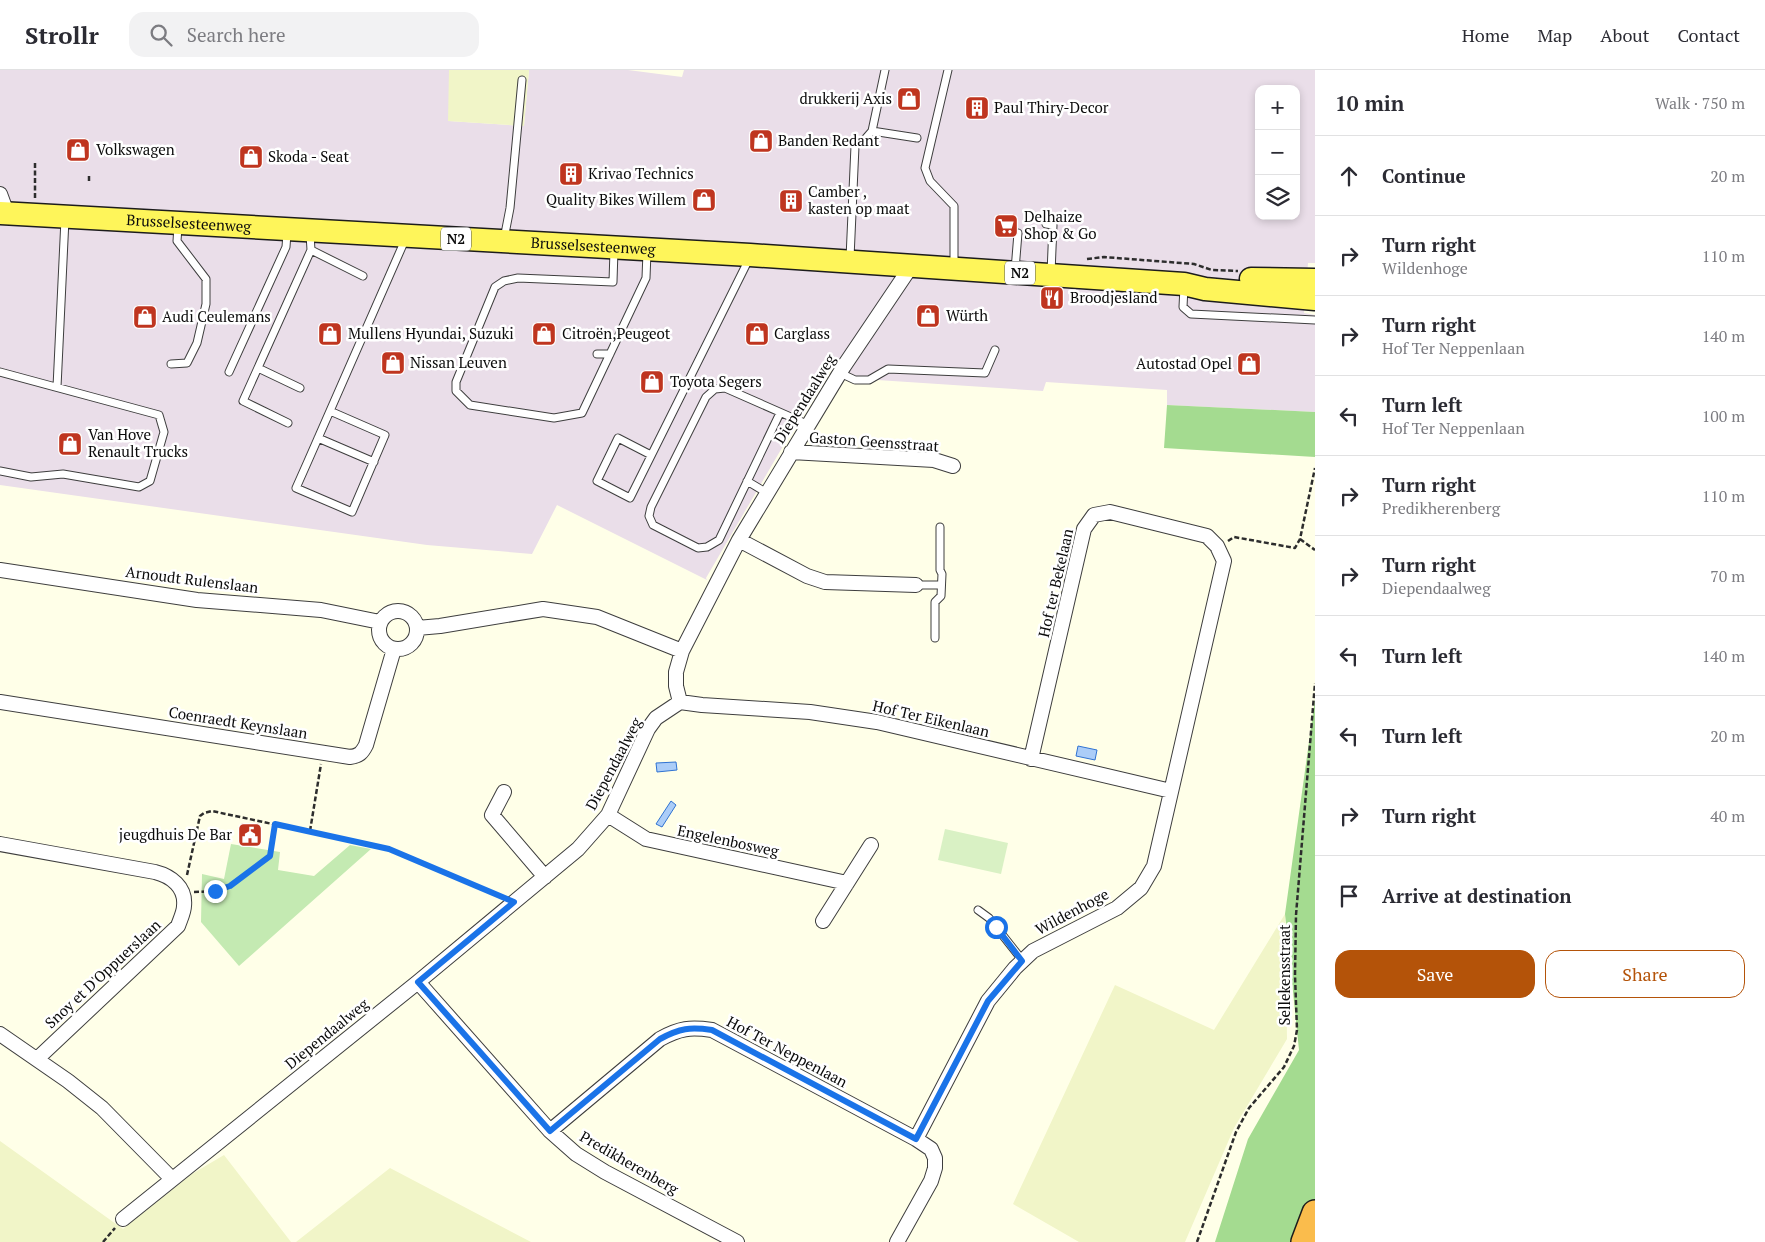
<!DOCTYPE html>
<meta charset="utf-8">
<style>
body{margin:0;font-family:"PT Serif",serif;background:#f2f2f3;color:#2b2b33}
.controls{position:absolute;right:15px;top:15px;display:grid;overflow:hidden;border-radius:10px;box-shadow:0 2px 8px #0003}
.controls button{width:45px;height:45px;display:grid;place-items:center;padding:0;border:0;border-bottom:1px solid #e1e1e2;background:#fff;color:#2b2b33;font:25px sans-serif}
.stop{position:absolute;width:15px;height:15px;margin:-11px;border:4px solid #1a73e8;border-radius:50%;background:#fff}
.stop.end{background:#1a73e8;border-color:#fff;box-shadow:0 1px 5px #0008}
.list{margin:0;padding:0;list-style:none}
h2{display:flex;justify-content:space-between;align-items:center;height:65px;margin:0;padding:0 20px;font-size:21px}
h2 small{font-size:16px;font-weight:400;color:#7c7c81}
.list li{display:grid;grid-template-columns:32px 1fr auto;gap:15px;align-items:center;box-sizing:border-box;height:80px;padding:0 20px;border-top:1px solid #e1e1e2}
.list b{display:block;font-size:19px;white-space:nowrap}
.list p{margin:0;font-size:16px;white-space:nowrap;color:#7c7c81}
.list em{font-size:16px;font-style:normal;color:#7c7c81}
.actions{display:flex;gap:10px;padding:15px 20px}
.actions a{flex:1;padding:11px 0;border:1px solid #b45309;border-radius:15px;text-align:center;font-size:18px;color:#b45309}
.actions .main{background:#b45309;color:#fff}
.icon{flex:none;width:28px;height:28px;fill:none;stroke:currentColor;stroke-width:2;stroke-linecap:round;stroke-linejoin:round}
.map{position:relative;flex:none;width:1315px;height:1172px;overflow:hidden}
header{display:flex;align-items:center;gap:30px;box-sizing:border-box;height:70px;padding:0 25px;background:#fff;border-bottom:1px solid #e1e1e2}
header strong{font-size:24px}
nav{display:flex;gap:28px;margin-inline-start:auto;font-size:18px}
.search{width:350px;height:45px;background:#f2f2f3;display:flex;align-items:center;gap:12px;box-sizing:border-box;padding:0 18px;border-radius:15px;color:#7c7c81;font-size:19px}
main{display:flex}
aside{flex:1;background:#fff}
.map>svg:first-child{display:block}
.industrial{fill:#eadee9;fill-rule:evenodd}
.farmland{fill:#f1f5c8}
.green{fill:#c4eab2}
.forest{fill:#a4db90}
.pitch{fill:#d9f1c4}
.water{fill:#abcdf8;stroke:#3073d2}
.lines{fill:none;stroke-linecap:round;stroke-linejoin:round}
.service-casing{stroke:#3e3e3e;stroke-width:9}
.minor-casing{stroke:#3e3e3e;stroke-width:16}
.primary-casing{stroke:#1c1c1c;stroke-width:25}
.motorway-casing{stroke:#1c1c1c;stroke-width:28}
.path{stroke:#2d2d2d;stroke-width:2.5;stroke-dasharray:5 2.5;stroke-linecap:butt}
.service{stroke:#fff;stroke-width:7}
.minor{stroke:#fff;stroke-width:14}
.primary{stroke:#fef55a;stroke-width:22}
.motorway{stroke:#fabc4c;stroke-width:25}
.route{stroke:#1a73e8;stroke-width:6}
.labels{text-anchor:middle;stroke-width:5;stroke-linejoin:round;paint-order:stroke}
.shield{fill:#fff;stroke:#545454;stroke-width:1}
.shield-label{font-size:14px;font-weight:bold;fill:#0b0b0b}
.poi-label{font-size:15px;fill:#0b0b0b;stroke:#fff;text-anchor:start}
.street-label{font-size:15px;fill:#0b0b0b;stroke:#fff}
</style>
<header>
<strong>Strollr</strong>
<div class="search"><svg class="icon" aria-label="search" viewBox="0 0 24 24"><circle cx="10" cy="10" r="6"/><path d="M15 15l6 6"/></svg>Search here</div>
<nav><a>Home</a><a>Map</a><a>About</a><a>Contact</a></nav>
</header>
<main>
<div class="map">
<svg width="1315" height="1172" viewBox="0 0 1315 1172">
<rect width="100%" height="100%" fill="#ffffe8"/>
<path class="industrial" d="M 0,0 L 449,0 L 449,51 L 524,56 L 529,0 L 628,0 L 682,7 L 684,0 L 1315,0 L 1315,193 L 1308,193 L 1304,243 L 1315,245 L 1315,342 L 1167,335 L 1167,320 L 1046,312 L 1043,321 L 847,308 L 832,294 L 804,334 L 807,335 L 706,508 L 707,510 L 557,435 L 532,484 L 427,475 L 0,415 ZM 1259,19 L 1296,19 L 1296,146 L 1259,146 Z"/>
<path class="farmland" d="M 449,0 L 529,0 L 524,56 L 448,51 Z
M 1285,844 L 1287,969 L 1234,1058 L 1185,1172 L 1079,1172 L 1013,1134 L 1115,915 L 1214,960 Z
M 0,1071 L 123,1159 L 192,1104 L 224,1085 L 291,1172 L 0,1172 Z
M 390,1098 L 531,1172 L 296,1172 Z"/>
<path class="green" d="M 231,774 L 280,782 L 278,800 L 314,806 L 350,775 L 371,779 L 239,896 L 201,852 L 202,804 L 224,809 Z"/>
<path class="forest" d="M 1167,335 L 1315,342 L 1315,387 L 1164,378 Z
M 1315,629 L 1315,1172 L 1215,1172 L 1248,1069 L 1299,980 L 1285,844 Z"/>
<path class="pitch" d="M 945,759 L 1008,773 L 1001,804 L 938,790 Z"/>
<path class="water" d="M 1078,676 L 1097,680 L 1095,690 L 1076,686 Z
M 676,692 L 677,700 L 657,702 L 656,693 Z
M 671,731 L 676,735 L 662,757 L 656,754 Z"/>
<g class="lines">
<defs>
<path id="service" d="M 948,0 L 925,98 L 930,111 L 954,136 L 954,196
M 872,61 L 917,68
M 1046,154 L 1053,155 L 1051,203
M 504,169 L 510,138 L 522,10
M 311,180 L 363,206
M 614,180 L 613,212 L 518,208 L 504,211 L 495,217 L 456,312 L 456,321 L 470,335 L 554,348 L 582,343 L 646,208 L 647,182
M 850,188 L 855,76 L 865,69 L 872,61 L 885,0
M 1015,200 L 1018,163
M 1184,217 L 1183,237 L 1191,244 L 1315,250
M 597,284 L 610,284
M 171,294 L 187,293 L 197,273 L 206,234 L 206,209 L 177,171 L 178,156
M 258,298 L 300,318
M 0,302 L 159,345 L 164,362 L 150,411 L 139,417 L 63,404 L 31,407 L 0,401
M 229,302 L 286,177 L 287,163
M 840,303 L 855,310 L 869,310 L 888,299 L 985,303 L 995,280
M 57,317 L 65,149
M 330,341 L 385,365 L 352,442 L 296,418 L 308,391 L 405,170
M 780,343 L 719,470 L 707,477 L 698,478 L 653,455 L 649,446 L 651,437 L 706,327 L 715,319 L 725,318 L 809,355
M 288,353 L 243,331 L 311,180 L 310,164
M 318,368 L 374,392
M 651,385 L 618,368 L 597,411 L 630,428 L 749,189
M 747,411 L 767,423
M 916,515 L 941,515
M 935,568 L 935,532 L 941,526 L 942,504 L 940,500 L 940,457
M 978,840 L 989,848 L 1023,891"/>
<path id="minor" d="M 0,124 L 7,143
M 791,382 L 934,390 L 953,396
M 739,470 L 807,506 L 825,512 L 916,515
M 0,500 L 197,530 L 321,540 L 380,552
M379 560a19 19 0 1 1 38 0a19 19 0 1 1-38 0Z
M 417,558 L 440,556 L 543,539 L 597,547 L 682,581
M 0,632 L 350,687 C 359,686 362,683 366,675 L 394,579
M 680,632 L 676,616 L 676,602 L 682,581 L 739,470 L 844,296 L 912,195
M 680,632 L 702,635 L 810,642 L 877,652 L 1171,721
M 504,722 L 492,745 L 545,807
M 608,745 L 646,769 L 847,813
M 0,774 L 155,802 C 171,806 186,817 184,836 C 184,842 180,850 178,856 L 37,989
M 823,851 L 871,775
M 418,912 L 550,1061 L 576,1084 L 605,1102 L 737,1172
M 0,964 L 68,1011 L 102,1038 L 172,1109
M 550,1061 L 660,969 C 680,958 690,957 712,960 L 916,1069
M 123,1149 L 418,912 L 578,779 L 608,745 L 648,659 L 656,648 L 680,632
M 897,1172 L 931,1111 L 935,1098 L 935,1088 L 931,1079 L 916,1069 L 988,931 L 1015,898 L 1033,881 L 1117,838 L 1141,818 L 1154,796 L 1224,491 L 1217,476 L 1207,466 L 1110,442 L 1094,445 L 1084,459 L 1031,689"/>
<g id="primary">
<path id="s1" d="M 0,143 L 750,185 L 1184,214 L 1205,219 L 1315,229"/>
<path d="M 1251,209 L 1315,210"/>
</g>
<path id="motorway" d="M 1304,1172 L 1315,1143"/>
</defs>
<use href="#service" class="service-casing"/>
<use href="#minor" class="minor-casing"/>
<use href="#primary" class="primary-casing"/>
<use href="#motorway" class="motorway-casing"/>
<path class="path" d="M 89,106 L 89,113
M 35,128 L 35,92
M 1087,189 L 1104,187 L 1194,194 L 1212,200 L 1238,201
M 1300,469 L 1315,480
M 1228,471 L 1234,467 L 1295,478 L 1300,469 L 1315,398
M 310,761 L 321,694
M 187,805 L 200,746 L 204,743 L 212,741 L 389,779 L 501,827
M 194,822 L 215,821 L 230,816 L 270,786 L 275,754
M 103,1172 L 115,1158
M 1197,1172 L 1236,1062 L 1249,1038 L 1284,997 L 1294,976 L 1297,960 L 1295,905 L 1296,845 L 1315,613"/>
<use href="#service" class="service"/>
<use href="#minor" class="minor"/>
<use href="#primary" class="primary"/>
<use href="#motorway" class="motorway"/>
</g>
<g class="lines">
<path class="route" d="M 215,821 L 230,816 L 270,786 L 275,754 L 389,779 L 514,832 L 418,912 L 550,1061 L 660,969 C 680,958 690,957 712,960 L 916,1069 L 988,931 L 1022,891 L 996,857"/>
</g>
<defs>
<symbol id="shop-square" viewBox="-11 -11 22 22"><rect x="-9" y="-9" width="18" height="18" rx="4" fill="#bf351f" stroke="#fff"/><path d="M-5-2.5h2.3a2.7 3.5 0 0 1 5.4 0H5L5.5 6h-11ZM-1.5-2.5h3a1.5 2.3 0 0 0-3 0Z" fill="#fff"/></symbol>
<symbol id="building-square" viewBox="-11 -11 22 22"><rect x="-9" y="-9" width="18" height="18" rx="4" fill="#bf351f" stroke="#fff"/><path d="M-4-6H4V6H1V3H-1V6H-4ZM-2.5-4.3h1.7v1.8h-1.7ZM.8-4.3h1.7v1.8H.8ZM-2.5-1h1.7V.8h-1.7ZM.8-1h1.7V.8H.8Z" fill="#fff"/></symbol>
<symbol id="supermarket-square" viewBox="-11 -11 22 22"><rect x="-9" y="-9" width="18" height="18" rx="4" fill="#bf351f" stroke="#fff"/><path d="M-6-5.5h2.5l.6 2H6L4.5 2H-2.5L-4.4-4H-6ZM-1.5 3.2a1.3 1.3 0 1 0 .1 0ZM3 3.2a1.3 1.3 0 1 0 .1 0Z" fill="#fff"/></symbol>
<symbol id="restaurant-square" viewBox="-11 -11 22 22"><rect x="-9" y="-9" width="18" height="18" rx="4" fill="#bf351f" stroke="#fff"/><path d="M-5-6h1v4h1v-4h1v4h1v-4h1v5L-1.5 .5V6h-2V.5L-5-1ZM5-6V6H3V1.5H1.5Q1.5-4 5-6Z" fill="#fff"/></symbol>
<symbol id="civic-square" viewBox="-11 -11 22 22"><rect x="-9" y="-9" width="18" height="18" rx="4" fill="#bf351f" stroke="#fff"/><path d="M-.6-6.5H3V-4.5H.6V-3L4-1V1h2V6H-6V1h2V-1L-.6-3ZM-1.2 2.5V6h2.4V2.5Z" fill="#fff"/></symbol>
</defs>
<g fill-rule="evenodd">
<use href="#shop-square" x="895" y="15" width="28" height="28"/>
<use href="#building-square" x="963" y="24" width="28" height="28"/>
<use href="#shop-square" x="747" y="57" width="28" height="28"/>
<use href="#shop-square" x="64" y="66" width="28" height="28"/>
<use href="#shop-square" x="237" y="73" width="28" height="28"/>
<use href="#building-square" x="557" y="90" width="28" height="28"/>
<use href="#shop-square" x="690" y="116" width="28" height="28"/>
<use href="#building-square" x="777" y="117" width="28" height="28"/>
<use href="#supermarket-square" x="992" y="142" width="28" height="28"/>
<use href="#restaurant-square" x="1038" y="214" width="28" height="28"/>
<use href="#shop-square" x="914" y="232" width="28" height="28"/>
<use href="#shop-square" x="131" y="233" width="28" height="28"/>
<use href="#shop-square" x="316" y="250" width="28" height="28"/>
<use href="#shop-square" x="530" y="250" width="28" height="28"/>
<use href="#shop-square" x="743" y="250" width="28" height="28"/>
<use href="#shop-square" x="379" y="279" width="28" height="28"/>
<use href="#shop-square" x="1235" y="280" width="28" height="28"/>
<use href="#shop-square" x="638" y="298" width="28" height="28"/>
<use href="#shop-square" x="56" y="360" width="28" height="28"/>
<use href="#civic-square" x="236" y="751" width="28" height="28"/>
</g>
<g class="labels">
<g class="shield">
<rect x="441" y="157.5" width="30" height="23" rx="4"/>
<rect x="1005" y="191.5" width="30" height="23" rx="4"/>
</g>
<g class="shield-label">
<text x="456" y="174">N2</text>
<text x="1020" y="208">N2</text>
</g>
<g class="poi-label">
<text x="892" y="34" text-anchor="end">drukkerij Axis</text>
<text x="994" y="43">Paul Thiry-Decor</text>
<text x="778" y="76">Banden Redant</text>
<text x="96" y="85">Volkswagen</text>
<text x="268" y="92">Skoda - Seat</text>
<text x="588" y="109">Krivao Technics</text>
<text x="808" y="127">Camber ,<tspan x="808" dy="17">kasten op maat</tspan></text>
<text x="686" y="135" text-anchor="end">Quality Bikes Willem</text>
<text x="1024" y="152">Delhaize<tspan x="1024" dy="17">Shop &amp; Go</tspan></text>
<text x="1070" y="233">Broodjesland</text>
<text x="946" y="251">Würth</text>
<text x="162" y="252">Audi Ceulemans</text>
<text x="348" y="269">Mullens Hyundai, Suzuki</text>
<text x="562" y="269">Citroën,Peugeot</text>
<text x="774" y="269">Carglass</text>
<text x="410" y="298">Nissan Leuven</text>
<text x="1232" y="299" text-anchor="end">Autostad Opel</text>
<text x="670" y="317">Toyota Segers</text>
<text x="88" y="370">Van Hove<tspan x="88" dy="17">Renault Trucks</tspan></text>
<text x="232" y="770" text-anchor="end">jeugdhuis De Bar</text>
</g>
<g class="street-label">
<text dy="5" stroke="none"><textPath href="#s1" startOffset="189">Brusselsesteenweg</textPath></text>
<text dy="5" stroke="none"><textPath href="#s1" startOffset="594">Brusselsesteenweg</textPath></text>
<text transform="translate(805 329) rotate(-58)" y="5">Diependaalweg</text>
<text transform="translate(874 372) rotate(4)" y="5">Gaston Geensstraat</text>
<text transform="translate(192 510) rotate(7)" y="5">Arnoudt Rulenslaan</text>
<text transform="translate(1056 513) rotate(-77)" y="5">Hof ter Bekelaan</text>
<text transform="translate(931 649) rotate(13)" y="5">Hof Ter Eikenlaan</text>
<text transform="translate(238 653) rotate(9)" y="5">Coenraedt Keynslaan</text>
<text transform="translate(614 694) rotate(-62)" y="5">Diependaalweg</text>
<text transform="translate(728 771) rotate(12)" y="5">Engelenbosweg</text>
<text transform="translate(1072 842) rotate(-28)" y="5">Wildenhoge</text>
<text transform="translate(103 904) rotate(-43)" y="5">Snoy et D'Oppuerslaan</text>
<text transform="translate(1285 905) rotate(-90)" y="5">Sellekensstraat</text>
<text transform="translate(327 964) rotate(-39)" y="5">Diependaalweg</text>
<text transform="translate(787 982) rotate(28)" y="5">Hof Ter Neppenlaan</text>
<text transform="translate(629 1093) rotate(30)" y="5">Predikherenberg</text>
</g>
</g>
</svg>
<div class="controls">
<button>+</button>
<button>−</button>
<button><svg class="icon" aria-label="layers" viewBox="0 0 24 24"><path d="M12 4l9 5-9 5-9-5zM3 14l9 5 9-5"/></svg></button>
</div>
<div class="stop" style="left:996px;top:857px"></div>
<div class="stop end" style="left:215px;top:821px"></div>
</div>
<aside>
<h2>10 min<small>Walk · 750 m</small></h2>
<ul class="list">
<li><svg class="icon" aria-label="ahead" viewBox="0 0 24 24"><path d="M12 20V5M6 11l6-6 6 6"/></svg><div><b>Continue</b></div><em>20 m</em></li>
<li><svg class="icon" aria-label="right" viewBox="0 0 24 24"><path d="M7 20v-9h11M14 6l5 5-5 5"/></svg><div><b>Turn right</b><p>Wildenhoge</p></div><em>110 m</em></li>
<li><svg class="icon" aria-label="right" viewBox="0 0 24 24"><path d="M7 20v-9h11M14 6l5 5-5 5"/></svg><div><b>Turn right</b><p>Hof Ter Neppenlaan</p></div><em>140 m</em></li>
<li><svg class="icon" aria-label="left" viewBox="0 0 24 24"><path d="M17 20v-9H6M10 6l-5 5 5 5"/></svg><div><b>Turn left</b><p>Hof Ter Neppenlaan</p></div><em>100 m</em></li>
<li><svg class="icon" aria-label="right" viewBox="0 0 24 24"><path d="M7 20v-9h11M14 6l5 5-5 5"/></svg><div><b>Turn right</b><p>Predikherenberg</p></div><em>110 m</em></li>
<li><svg class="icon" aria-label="right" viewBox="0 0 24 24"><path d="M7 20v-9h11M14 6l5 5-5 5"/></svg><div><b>Turn right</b><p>Diependaalweg</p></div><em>70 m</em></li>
<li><svg class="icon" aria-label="left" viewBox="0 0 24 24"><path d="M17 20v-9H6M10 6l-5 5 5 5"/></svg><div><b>Turn left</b></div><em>140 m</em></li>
<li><svg class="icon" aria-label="left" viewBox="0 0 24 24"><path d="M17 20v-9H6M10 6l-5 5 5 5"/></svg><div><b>Turn left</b></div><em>20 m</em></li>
<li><svg class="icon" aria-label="right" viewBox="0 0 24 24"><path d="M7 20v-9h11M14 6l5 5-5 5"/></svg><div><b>Turn right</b></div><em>40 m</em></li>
<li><svg class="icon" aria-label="arrive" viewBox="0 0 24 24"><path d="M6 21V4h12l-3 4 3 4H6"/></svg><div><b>Arrive at destination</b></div></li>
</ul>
<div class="actions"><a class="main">Save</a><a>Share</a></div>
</aside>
</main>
